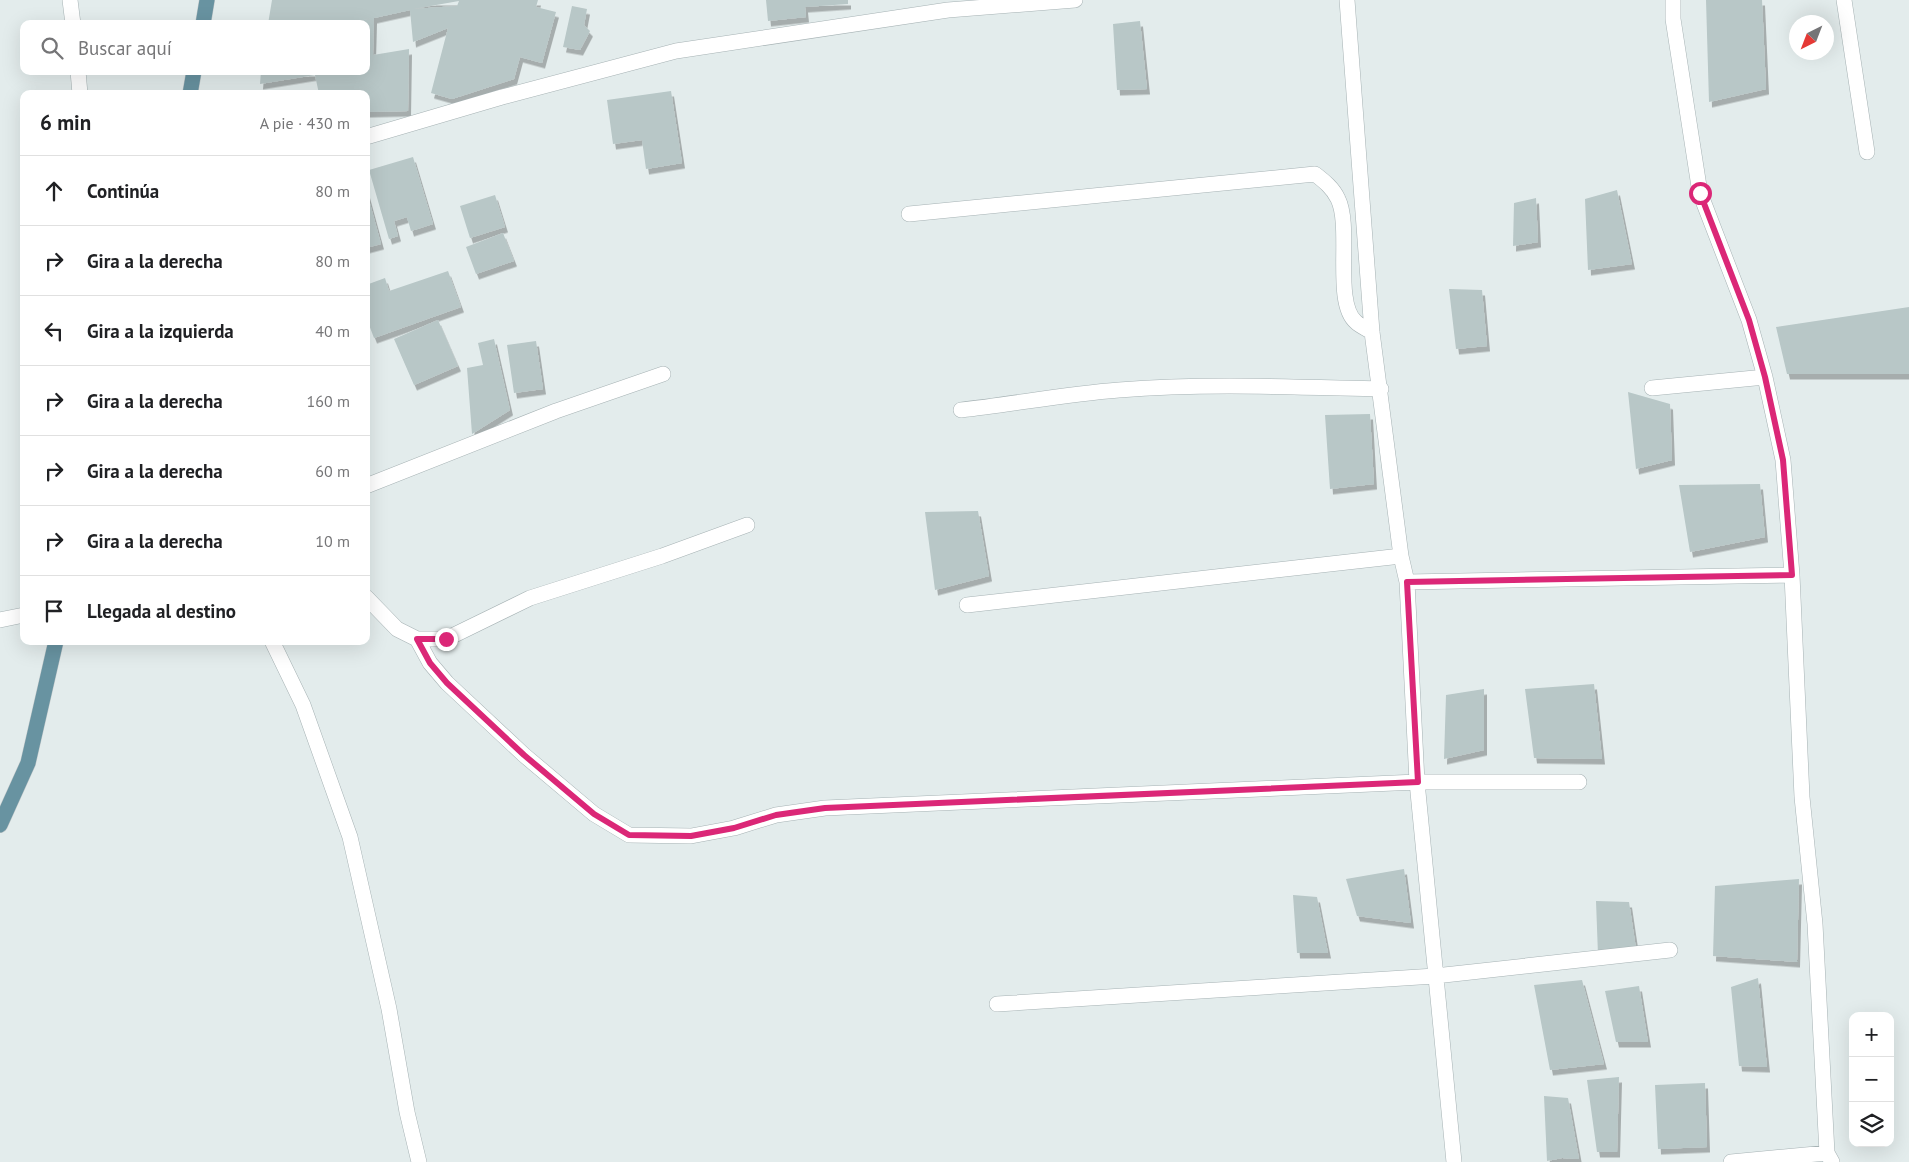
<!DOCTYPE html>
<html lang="es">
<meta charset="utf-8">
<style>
body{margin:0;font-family:"PT Sans",sans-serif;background:#f6f6f6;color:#202124}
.controls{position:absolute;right:15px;bottom:15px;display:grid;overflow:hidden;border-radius:10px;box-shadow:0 5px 20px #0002}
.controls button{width:45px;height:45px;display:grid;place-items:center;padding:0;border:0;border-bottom:1px solid #e0e0e0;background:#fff;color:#202124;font:25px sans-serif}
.compass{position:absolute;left:1789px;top:15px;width:45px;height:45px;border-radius:50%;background:#fff;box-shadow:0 5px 20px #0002;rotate:222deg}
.stop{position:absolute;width:15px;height:15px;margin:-11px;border:4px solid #db2777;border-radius:50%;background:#fff}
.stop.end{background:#db2777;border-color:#fff;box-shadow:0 1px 5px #0008}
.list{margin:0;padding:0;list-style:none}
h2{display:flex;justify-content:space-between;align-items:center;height:65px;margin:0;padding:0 20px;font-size:21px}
h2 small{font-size:16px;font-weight:400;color:#757577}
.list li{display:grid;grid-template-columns:32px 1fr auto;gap:15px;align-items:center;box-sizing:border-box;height:70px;padding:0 20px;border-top:1px solid #e0e0e0}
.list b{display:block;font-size:19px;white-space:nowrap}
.list em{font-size:16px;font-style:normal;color:#757577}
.icon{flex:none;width:28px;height:28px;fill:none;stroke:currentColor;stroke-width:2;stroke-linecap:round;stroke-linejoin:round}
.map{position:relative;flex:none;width:1909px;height:1162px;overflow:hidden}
.search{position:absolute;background:#fff;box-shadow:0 5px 20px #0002;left:20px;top:20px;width:350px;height:55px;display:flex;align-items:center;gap:12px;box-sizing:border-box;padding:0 18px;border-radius:10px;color:#757577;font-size:19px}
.panel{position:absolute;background:#fff;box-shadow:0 5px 20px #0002;left:20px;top:90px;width:350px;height:555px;border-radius:10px}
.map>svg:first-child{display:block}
.building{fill:#b8c7c7;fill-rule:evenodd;filter:url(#shadow)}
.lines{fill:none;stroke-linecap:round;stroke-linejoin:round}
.minor-casing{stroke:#a6b2b4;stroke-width:16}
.major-casing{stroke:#c1c7c9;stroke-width:16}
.minor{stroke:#fff;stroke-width:15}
.major{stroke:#6893a1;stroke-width:15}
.route{stroke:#db2777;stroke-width:6}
</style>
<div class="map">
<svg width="1909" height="1162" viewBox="0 0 1909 1162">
<defs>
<filter id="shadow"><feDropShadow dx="3" dy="5.5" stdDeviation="0" flood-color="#0004"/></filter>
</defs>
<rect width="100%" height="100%" fill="#e3ecec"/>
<path class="building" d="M 272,0 L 538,0 L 536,7 L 556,12 L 542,63 L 520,57 L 514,79 L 452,99 L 431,93 L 448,28 L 413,42 L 410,10 L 374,18 L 373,55 L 409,49 L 408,111 L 366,112 L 366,94 L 319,94 L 315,75 L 260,84 L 261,71 L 366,71 L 366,24 L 355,23 L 371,18 L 347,24 L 268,24 ZM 459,1 L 457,6 L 413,9 Z
M 766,0 L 848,0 L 848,4 L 805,7 L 806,17 L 768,21 Z
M 1706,0 L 1762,0 L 1766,89 L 1709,102 Z
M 572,6 L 587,9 L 584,25 L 590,31 L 580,50 L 563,47 Z
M 1140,21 L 1147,89 L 1117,90 L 1113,24 Z
M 671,91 L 682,163 L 646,169 L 642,140 L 613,144 L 607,100 Z
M 413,157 L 433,224 L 411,231 L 407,217 L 394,221 L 398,236 L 389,239 L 369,170 Z
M 366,189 L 381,244 L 366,248 Z
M 1617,190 L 1632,264 L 1588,270 L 1585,199 Z
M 495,195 L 505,227 L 470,238 L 460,206 Z
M 1536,198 L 1538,242 L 1513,246 L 1514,203 Z
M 503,233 L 514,261 L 476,274 L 466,247 Z
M 448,271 L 461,307 L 374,338 L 366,317 L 366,285 L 385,278 L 389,291 Z
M 1449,289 L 1482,290 L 1487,346 L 1456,349 Z
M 1909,307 L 1909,374 L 1787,374 L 1776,327 Z
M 438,320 L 458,366 L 414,385 L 394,339 Z
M 494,339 L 510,410 L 472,434 L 467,368 L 483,365 L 478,343 Z
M 536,341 L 543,389 L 514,393 L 507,345 Z
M 1628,392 L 1670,404 L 1672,460 L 1636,469 Z
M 1370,414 L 1374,484 L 1330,489 L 1325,415 Z
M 1760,484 L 1765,537 L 1690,552 L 1679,485 Z
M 978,511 L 989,576 L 935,590 L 925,512 Z
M 1594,684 L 1602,759 L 1534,758 L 1525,689 Z
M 1484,689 L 1484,750 L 1444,759 L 1446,695 Z
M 1404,869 L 1411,923 L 1357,916 L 1346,879 Z
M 1799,879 L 1797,962 L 1713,956 L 1715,886 Z
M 1293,895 L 1317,897 L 1328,953 L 1297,953 Z
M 1596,901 L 1629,902 L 1636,949 L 1598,955 Z
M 1758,978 L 1767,1067 L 1739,1066 L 1731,987 Z
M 1582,980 L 1604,1064 L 1550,1070 L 1534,985 Z
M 1639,986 L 1648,1042 L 1616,1042 L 1605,991 Z
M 1619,1077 L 1617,1152 L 1597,1152 L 1587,1080 Z
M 1705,1083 L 1707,1147 L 1658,1149 L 1655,1085 Z
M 1544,1096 L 1568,1098 L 1579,1159 L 1562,1158 L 1547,1161 Z"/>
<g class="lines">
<defs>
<path id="minor" d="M 70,0 L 73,24
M 1347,0 L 1372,332 L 1401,556 L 1407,582 L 1417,782 L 1454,1162
M 1673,0 L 1673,19 L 1700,193 L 1749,320 L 1765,377 L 1783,460 L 1792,575 L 1802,797 L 1815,924 L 1827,1153 L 1832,1162
M 1844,0 L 1867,152
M 78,71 L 80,94
M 366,137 L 502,97 L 676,51 L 948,10 L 1075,0
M 909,214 L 1315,174 C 1324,181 1333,188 1338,199 C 1352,227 1333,303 1356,322 C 1360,326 1367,329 1372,332
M 1652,388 L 1765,377
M 961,410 C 1014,404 1067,394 1119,390 C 1206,383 1293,387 1381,389
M 366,486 L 556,411 L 663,374
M 1407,582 L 1792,575
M 366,597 L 397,629 L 417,639 L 446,639 L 530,598 L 662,556 L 747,525
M 967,605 L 1401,556
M 0,620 L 24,615
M 417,639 L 430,663 L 447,683 L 524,755 L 594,814 L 629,835 L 691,836 L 734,828 L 776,815 L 825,808 L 1417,782 L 1579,782
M 272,641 L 303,705 L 350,837 L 389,1009 L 407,1112 L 419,1162
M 997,1004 L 1435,976 L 1670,950
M 1731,1162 L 1827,1153"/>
<path id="major" d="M 203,24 L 207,0
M 190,94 L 194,71
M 0,825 L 28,763 L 56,641"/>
</defs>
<use href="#minor" class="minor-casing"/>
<use href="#major" class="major-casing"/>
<use href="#minor" class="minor"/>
<use href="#major" class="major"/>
</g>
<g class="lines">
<path class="route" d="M 446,639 L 417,639 L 430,663 L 447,683 L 524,755 L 594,814 L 629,835 L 691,836 L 734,828 L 776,815 L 825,808 L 1418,782 L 1407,582 L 1792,575 L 1783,460 L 1765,377 L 1749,320 L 1700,193"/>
</g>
</svg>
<div class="controls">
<button>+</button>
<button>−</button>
<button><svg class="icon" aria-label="layers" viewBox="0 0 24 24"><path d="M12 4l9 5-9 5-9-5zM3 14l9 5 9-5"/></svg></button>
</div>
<svg class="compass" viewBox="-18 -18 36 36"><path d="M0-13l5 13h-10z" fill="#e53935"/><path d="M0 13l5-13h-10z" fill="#757577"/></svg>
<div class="stop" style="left:1700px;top:193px"></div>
<div class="stop end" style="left:446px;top:639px"></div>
<div class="search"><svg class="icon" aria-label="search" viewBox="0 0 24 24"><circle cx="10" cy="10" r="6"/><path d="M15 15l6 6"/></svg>Buscar aquí</div>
<section class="panel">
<h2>6 min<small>A pie · 430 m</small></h2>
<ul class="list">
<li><svg class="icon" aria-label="ahead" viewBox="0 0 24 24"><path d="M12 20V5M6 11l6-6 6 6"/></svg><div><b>Continúa</b></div><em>80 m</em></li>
<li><svg class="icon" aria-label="right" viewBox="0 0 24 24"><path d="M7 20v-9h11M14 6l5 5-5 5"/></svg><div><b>Gira a la derecha</b></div><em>80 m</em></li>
<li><svg class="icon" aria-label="left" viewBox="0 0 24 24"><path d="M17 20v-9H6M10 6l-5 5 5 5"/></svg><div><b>Gira a la izquierda</b></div><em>40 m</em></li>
<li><svg class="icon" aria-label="right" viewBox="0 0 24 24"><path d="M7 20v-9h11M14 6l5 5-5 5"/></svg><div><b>Gira a la derecha</b></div><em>160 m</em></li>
<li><svg class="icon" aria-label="right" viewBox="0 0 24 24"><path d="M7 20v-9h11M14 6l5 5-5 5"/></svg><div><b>Gira a la derecha</b></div><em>60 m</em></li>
<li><svg class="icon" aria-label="right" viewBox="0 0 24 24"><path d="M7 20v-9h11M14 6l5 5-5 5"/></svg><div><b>Gira a la derecha</b></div><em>10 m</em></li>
<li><svg class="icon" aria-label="arrive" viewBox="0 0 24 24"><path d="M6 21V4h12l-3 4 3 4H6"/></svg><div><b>Llegada al destino</b></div></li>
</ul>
</section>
</div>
